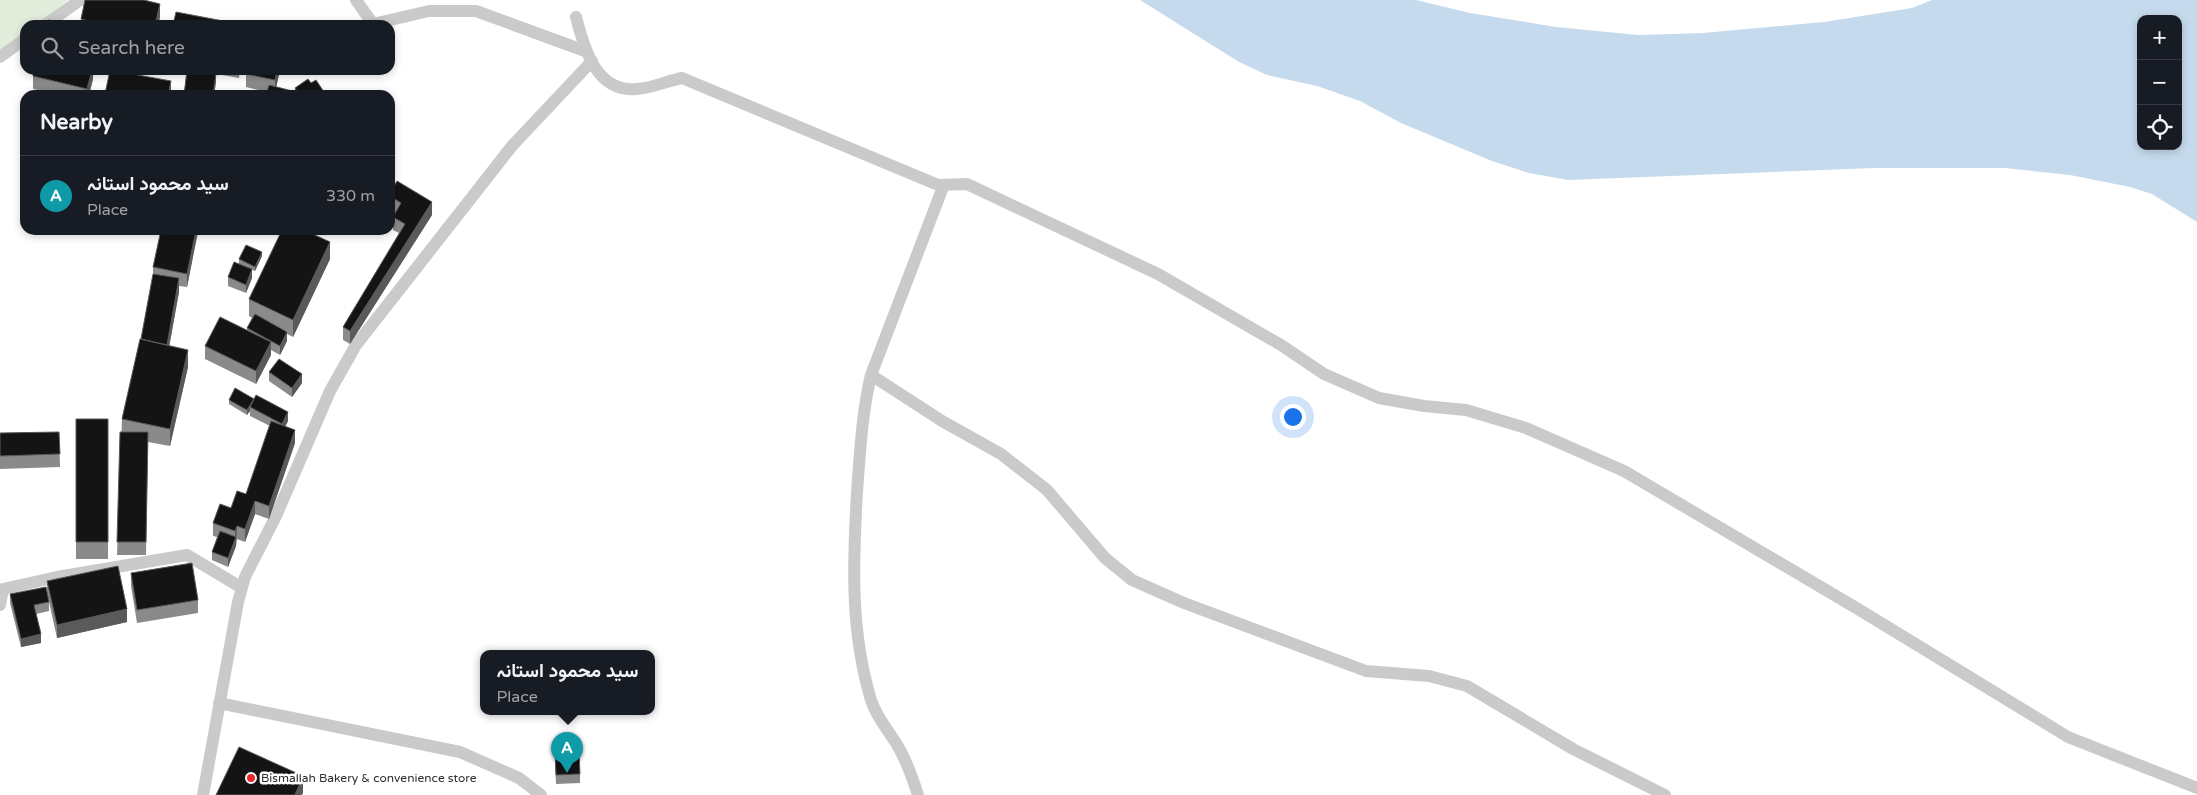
<!DOCTYPE html>
<meta charset="utf-8">
<style>
body{margin:0;font-family:"Varela Round",Vazirmatn,sans-serif;background:#20242c;color:#f1f3f6}
.controls{position:absolute;right:15px;top:15px;display:grid;overflow:hidden;border-radius:10px;box-shadow:0 2px 8px #0003}
.controls button{width:45px;height:45px;display:grid;place-items:center;padding:0;border:0;border-bottom:1px solid #363941;background:#171b24;color:#f1f3f6;font:25px sans-serif}
.you{position:absolute;left:1292px;top:416px;width:18px;height:18px;margin:-12px;border:4px solid #fff;border-radius:50%;background:#1a73e8;box-shadow:0 0 0 8px #1a73e833}
.badge{display:grid;place-items:center;width:32px;height:32px;border-radius:50%;background:#2563eb;color:#fff;font-size:16px;font-weight:700}
.pin{position:absolute;translate:-50% -41px;filter:drop-shadow(0 1px 2px #0008)}
.pin::after{content:'';position:absolute;top:26px;width:18px;height:15px;background:inherit;clip-path:polygon(0 0,100% 0,50% 100%)}
.popup{position:absolute;left:480px;top:650px;width:175px;height:65px;box-sizing:border-box;display:grid;place-content:center;border-radius:10px;background:#171b24;filter:drop-shadow(0 1px 4px #0005);font-size:16px;white-space:nowrap;color:#9ea1a6}
.popup b{font-size:19px;color:#f1f3f6}
.popup::after{content:'';position:absolute;left:50%;top:100%;margin-left:-10px;border:10px solid transparent;border-top-color:#171b24}
.list{margin:0;padding:0;list-style:none}
h2{display:flex;justify-content:space-between;align-items:center;height:65px;margin:0;padding:0 20px;font-size:21px}
h2 small{font-size:16px;font-weight:400;color:#9ea1a6}
.list li{display:grid;grid-template-columns:32px 1fr auto;gap:15px;align-items:center;box-sizing:border-box;height:80px;padding:0 20px;border-top:1px solid #363941}
.list b{display:block;font-size:19px;white-space:nowrap}
.list p{margin:0;font-size:16px;white-space:nowrap;color:#9ea1a6}
.list em{font-size:16px;font-style:normal;color:#9ea1a6}
.icon{flex:none;width:28px;height:28px;fill:none;stroke:currentColor;stroke-width:2;stroke-linecap:round;stroke-linejoin:round}
.map{position:relative;flex:none;width:2197px;height:795px;overflow:hidden}
.search{position:absolute;background:#171b24;box-shadow:0 2px 8px #0003;left:20px;top:20px;width:375px;height:55px;display:flex;align-items:center;gap:12px;box-sizing:border-box;padding:0 18px;border-radius:15px;color:#9ea1a6;font-size:19px}
.panel{position:absolute;background:#171b24;box-shadow:0 2px 8px #0003;left:20px;top:90px;width:375px;height:145px;border-radius:15px}
.map>svg:first-child{display:block}
.green{fill:#e2ecda}
.water{fill:#c5dbed;fill-rule:evenodd}
.lines{fill:none;stroke-linecap:round;stroke-linejoin:round}
.street{stroke:#cacaca;stroke-width:12}
.wall{fill:#8a8a8a}
.shaded-wall{fill:#5a5a5a}
.building{fill:#141414;stroke:#5a5a5a}
.poi-dot{fill:#ed2629;stroke:#fff;stroke-width:2}
.labels{text-anchor:middle;stroke-width:5;stroke-linejoin:round;paint-order:stroke}
.poi-label{font-size:12px;fill:#2d2d2d;stroke:#fff;text-anchor:start}
</style>
<div class="map">
<svg width="2197" height="795" viewBox="0 0 2197 795">
<rect width="100%" height="100%" fill="#fff"/>
<path class="green" d="M 0,0 L 68,0 L 37,25 L 25,25 L 25,34 L 0,54 Z"/>
<path class="water" d="M 1140,0 L 1416,0 L 1470,13 L 1556,27 L 1638,35 L 1703,33 L 1824,22 L 1912,8 L 1932,0 L 2197,0 L 2197,222 L 2152,194 L 2130,187 L 2070,175 L 2005,168 L 1874,168 L 1568,180 L 1529,173 L 1492,161 L 1401,123 L 1360,101 L 1317,86 L 1267,75 L 1239,62 ZM 2141,19 L 2178,19 L 2178,146 L 2141,146 Z"/>
<g class="lines">
<path class="street" d="M 356,0 L 373,24 L 429,11 L 476,11 L 585,51
M 576,17 C 584,48 596,93 637,89 C 652,88 667,81 682,78 L 943,187 L 871,375 C 862,413 860,452 857,492 C 853,563 850,630 871,700 C 876,716 887,729 896,743 C 906,759 912,776 918,795
M 45,25 L 80,0
M 0,57 L 25,39
M 940,185 L 967,184 L 1158,274 L 1281,345 L 1324,374 L 1379,398 L 1424,406 L 1466,410 L 1526,428 L 1624,471 L 1858,609 L 2068,737 L 2197,788
M 871,375 L 942,421 L 1001,454 L 1047,490 L 1105,558 L 1132,580 L 1184,603 L 1366,671 L 1429,676 L 1467,686 L 1573,749 L 1665,795
M 0,605 L 3,589 L 57,577 L 187,555 L 242,588
M 219,703 L 460,752 L 519,778 L 541,795
M 203,795 L 238,602 L 245,577 L 276,516 L 330,391 L 356,345 L 512,146 L 592,61"/>
</g>
<path class="wall" d="M 160,17 L 158,25 L 81,25 L 81,19 Z
M 93,70 L 93,79 L 89,95 L 59,95 L 33,89 L 33,76 Z
M 195,70 L 240,70 L 239,78 Z
M 246,70 L 280,70 L 276,87 L 295,92 L 295,88 L 311,83 L 326,95 L 266,95 L 267,92 L 246,87 Z
M 390,194 L 432,215 L 350,344 L 343,340 L 343,327 L 399,233 L 393,230 L 393,217 L 396,213 L 390,210 Z
M 198,230 L 187,287 L 179,286 L 179,292 L 169,346 L 188,367 L 170,446 L 148,442 L 146,555 L 117,555 L 122,419 L 141,339 L 153,276 L 153,267 Z
M 262,256 L 255,271 L 252,270 L 252,278 L 246,293 L 228,286 L 228,277 L 239,264 L 239,259 Z
M 330,259 L 293,337 L 287,334 L 287,341 L 280,355 L 271,350 L 271,355 L 256,384 L 205,359 L 205,346 L 247,330 L 247,328 L 252,318 L 249,316 L 249,299 Z
M 269,372 L 302,383 L 292,397 L 269,381 Z
M 229,400 L 288,421 L 285,426 L 295,443 L 269,519 L 255,514 L 245,542 L 237,539 L 236,546 L 228,567 L 212,560 L 212,552 L 217,537 L 213,536 L 213,523 L 246,494 L 270,426 L 250,416 L 250,411 L 247,415 L 229,404 Z
M 76,419 L 108,419 L 108,559 L 76,559 Z
M 59,432 L 60,467 L 0,469 L 0,433 Z
M 131,573 L 198,600 L 198,613 L 137,623 L 131,586 Z
M 47,581 L 127,622 L 57,638 L 49,602 L 49,611 L 36,614 L 41,643 L 21,647 L 10,603 L 10,594 L 47,593 Z
M 555,762 L 580,774 L 580,783 L 556,784 Z"/>
<path class="shaded-wall" d="M 160,4 L 160,17 L 158,25 L 155,25 Z
M 92,70 L 93,70 L 93,79 L 89,95 L 87,95 L 87,89 Z
M 277,70 L 280,70 L 275,93 L 275,80 Z
M 216,74 L 216,83 L 214,95 L 213,95 Z
M 171,81 L 171,95 L 168,95 Z
M 432,202 L 432,215 L 350,344 L 350,331 Z
M 196,230 L 198,230 L 198,232 L 187,287 L 187,274 Z
M 330,242 L 330,259 L 293,337 L 293,320 Z
M 262,252 L 262,256 L 255,271 L 255,267 Z
M 252,269 L 252,278 L 246,293 L 246,285 Z
M 179,278 L 179,292 L 167,359 L 167,346 Z
M 287,332 L 287,341 L 280,355 L 280,346 Z
M 271,342 L 271,355 L 256,384 L 256,371 Z
M 188,350 L 188,367 L 170,446 L 170,429 Z
M 302,374 L 302,383 L 292,397 L 292,388 Z
M 254,399 L 250,407 L 250,411 L 247,415 L 247,410 Z
M 288,412 L 288,421 L 282,433 L 282,424 Z
M 295,430 L 295,443 L 269,519 L 269,506 Z
M 255,501 L 255,514 L 245,542 L 245,529 Z
M 237,526 L 236,546 L 228,567 L 228,558 L 235,541 L 235,531 Z
M 127,609 L 127,622 L 57,638 L 57,625 Z
M 41,634 L 41,643 L 21,647 L 21,639 Z
M 303,776 L 303,793 L 302,795 L 295,795 Z"/>
<path class="building" d="M 85,0 L 144,0 L 160,4 L 155,25 L 105,25 L 81,19 Z
M 176,12 L 244,25 L 173,25 Z
M 48,20 L 73,25 L 47,25 Z
M 257,22 L 270,25 L 256,25 Z
M 34,70 L 92,70 L 87,89 L 33,76 Z
M 110,70 L 171,81 L 168,95 L 113,95 L 105,94 Z
M 187,70 L 216,74 L 213,95 L 184,95 Z
M 246,70 L 277,70 L 275,80 L 246,74 Z
M 308,79 L 311,83 L 316,80 L 326,95 L 300,95 L 295,88 Z
M 269,85 L 296,92 L 295,95 L 266,95 Z
M 397,181 L 432,202 L 350,331 L 343,327 L 405,224 L 393,217 L 401,203 L 390,196 L 390,194 Z
M 161,230 L 196,230 L 187,274 L 153,267 Z
M 282,230 L 304,230 L 330,242 L 293,320 L 249,299 Z
M 246,245 L 262,252 L 255,267 L 239,259 Z
M 234,262 L 252,269 L 246,285 L 228,277 Z
M 153,274 L 179,278 L 167,345 L 141,339 Z
M 255,314 L 287,332 L 280,346 L 247,328 Z
M 220,317 L 271,342 L 256,371 L 205,346 Z
M 140,339 L 188,350 L 170,429 L 122,419 Z
M 279,359 L 302,374 L 292,388 L 269,372 Z
M 235,388 L 254,399 L 247,410 L 229,400 Z
M 256,395 L 288,412 L 282,424 L 250,407 Z
M 76,419 L 108,419 L 108,542 L 76,542 Z
M 271,421 L 295,430 L 269,506 L 255,501 L 245,529 L 237,526 L 235,531 L 213,523 L 220,504 L 231,508 L 237,491 L 246,494 Z
M 59,432 L 60,454 L 0,456 L 0,433 Z
M 120,432 L 148,432 L 146,542 L 117,542 Z
M 220,531 L 236,537 L 228,558 L 212,552 Z
M 192,563 L 198,600 L 137,610 L 131,573 Z
M 118,566 L 127,609 L 57,625 L 47,581 Z
M 46,587 L 49,602 L 34,605 L 41,634 L 21,639 L 10,594 Z
M 239,747 L 303,776 L 295,795 L 216,795 Z
M 579,752 L 580,774 L 556,775 L 555,753 Z"/>
<circle class="poi-dot" cx="251" cy="778" r="5"/>
<g class="labels">
<g class="poi-label">
<text x="261" y="782">Bismallah Bakery &amp; convenience store</text>
</g>
</g>
</svg>
<div class="controls">
<button>+</button>
<button>−</button>
<button><svg class="icon" aria-label="locate" viewBox="0 0 24 24"><circle cx="12" cy="12" r="6"/><path d="M12 2v4M12 18v4M2 12h4M18 12h4"/></svg></button>
</div>
<div class="you"></div>
<div class="pin badge" style="left:567px;top:773px;background:#0f9aa8">A</div>
<div class="popup"><b>سید محمود استانہ</b>Place</div>
<div class="search"><svg class="icon" aria-label="search" viewBox="0 0 24 24"><circle cx="10" cy="10" r="6"/><path d="M15 15l6 6"/></svg>Search here</div>
<section class="panel">
<h2>Nearby<small></small></h2>
<ul class="list">
<li><span class="badge" style="background:#0f9aa8">A</span><div><b>سید محمود استانہ</b><p>Place</p></div><em>330 m</em></li>
</ul>
</section>
</div>
